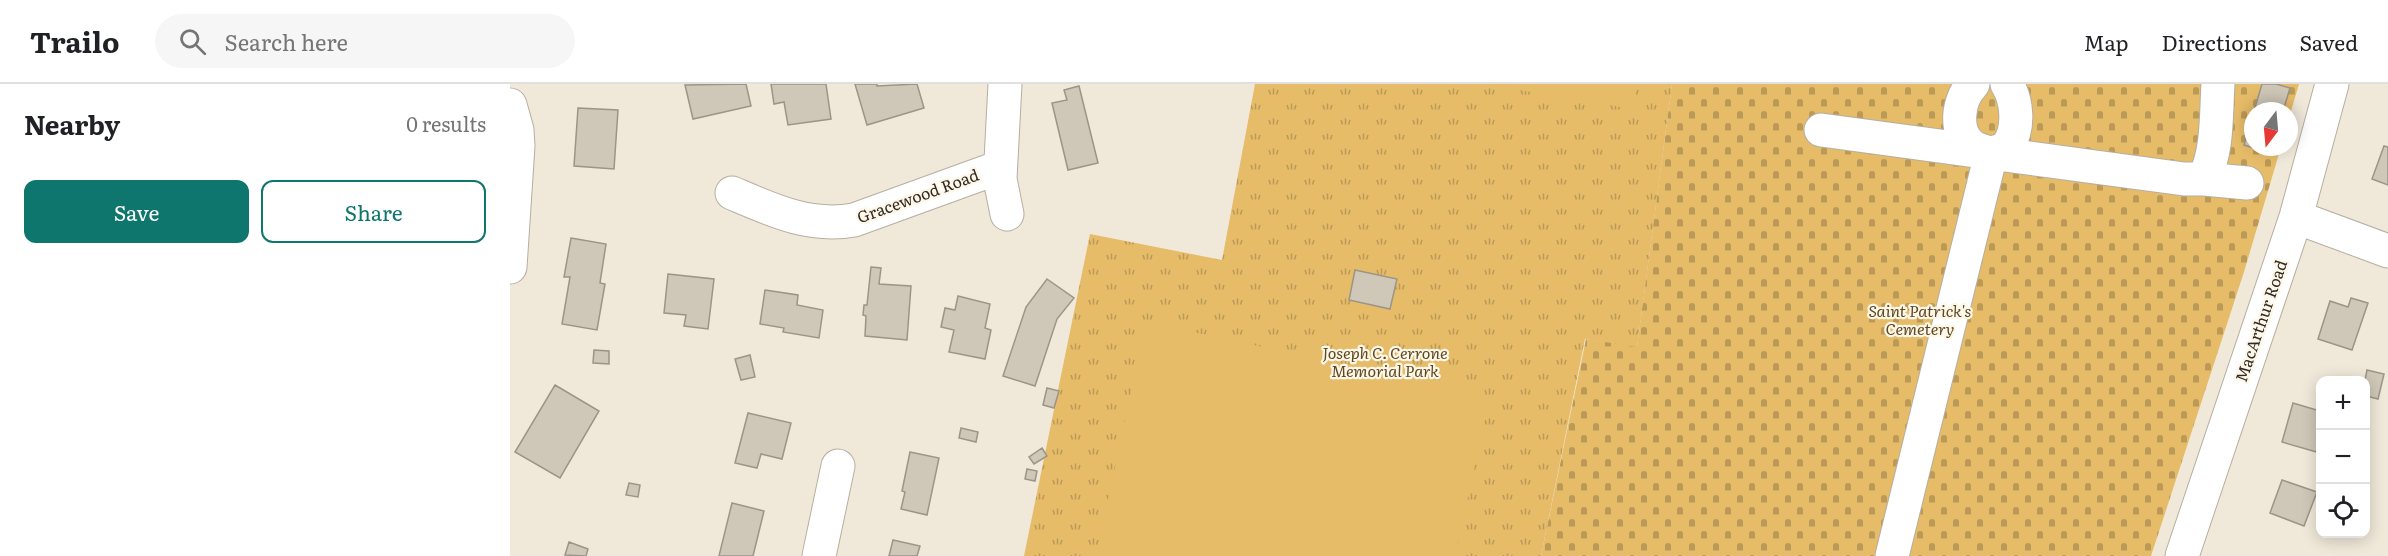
<!DOCTYPE html>
<meta charset="utf-8">
<style>
body{margin:0;font-family:Literata,serif;background:#f6f6f6;color:#202124}
.controls{position:absolute;right:18px;bottom:18px;display:grid;overflow:hidden;border-radius:12px;box-shadow:0 3px 15px #0003}
.controls button{width:54px;height:54px;display:grid;place-items:center;padding:0;border:0;border-bottom:2px solid #e0e0e0;background:#fff;color:#202124;font:30px sans-serif}
.compass{position:absolute;left:1734px;top:18px;width:54px;height:54px;border-radius:50%;background:#fff;box-shadow:0 3px 15px #0003;rotate:196deg}
.list{margin:0;padding:0;list-style:none}
h2{display:flex;justify-content:space-between;align-items:center;height:78px;margin:0;padding:0 24px;font-size:26px}
h2 small{font-size:20px;font-weight:400;color:#757577}
.actions{display:flex;gap:12px;padding:18px 24px}
.actions a{flex:1;padding:14px 0;border:2px solid #0f766e;border-radius:12px;text-align:center;font-size:21px;color:#0f766e}
.actions .main{background:#0f766e;color:#fff}
.icon{flex:none;width:33px;height:33px;fill:none;stroke:currentColor;stroke-width:2;stroke-linecap:round;stroke-linejoin:round}
.map{position:relative;flex:none;width:1878px;height:472px;overflow:hidden}
header{display:flex;align-items:center;gap:36px;box-sizing:border-box;height:84px;padding:0 30px;background:#fff;border-bottom:2px solid #e0e0e0}
header strong{font-size:28px}
nav{display:flex;gap:33px;margin-inline-start:auto;font-size:21px}
.search{width:420px;height:54px;background:#f6f6f6;display:flex;align-items:center;gap:15px;box-sizing:border-box;padding:0 21px;border-radius:33px;color:#757577;font-size:22px}
main{display:flex}
aside{flex:1;background:#fff}
.map>svg:first-child{display:block}
.grass{fill:url(#grass-tufts)}
.cemetery{fill:url(#cemetery-stones)}
.garden{fill:#e6bc69}
.building{fill:#cfc7b8;stroke:#9c9587;stroke-width:1.5}
.lines{fill:none;stroke-linecap:round;stroke-linejoin:round}
.minor-casing{stroke:#b6aea0;stroke-width:35}
.minor{stroke:#fff;stroke-width:33}
.labels{text-anchor:middle;stroke-width:4.5;stroke-linejoin:round;paint-order:stroke}
.street-label{font-size:16px;fill:#2f2c26;stroke:#fef6e7}
.park-label{font-size:16px;font-style:italic;fill:#5c4922;stroke:#fef6e7}
</style>
<header>
<strong>Trailo</strong>
<div class="search"><svg class="icon" aria-label="search" viewBox="0 0 24 24"><circle cx="10" cy="10" r="6"/><path d="M15 15l6 6"/></svg>Search here</div>
<nav><a>Map</a><a>Directions</a><a>Saved</a></nav>
</header>
<main>
<aside>
<h2>Nearby<small>0 results</small></h2>
<ul class="list">
</ul>
<div class="actions"><a class="main">Save</a><a>Share</a></div>
</aside>
<div class="map">
<svg width="1878" height="472" viewBox="0 0 1878 472">
<defs>
<pattern id="grass-tufts" width="24" height="20" patternUnits="userSpaceOnUse" patternTransform="scale(1.5)"><rect width="24" height="20" fill="#e6bc69"/><path d="M3 7l-1-3M5 7V3M7 7l1-3M15 17l-1-3M17 17v-4M19 17l1-3" fill="none" stroke="#bb9956"/></pattern>
<pattern id="cemetery-stones" width="16" height="16" patternUnits="userSpaceOnUse" patternTransform="scale(1.5)"><rect width="16" height="16" fill="#e6bc69"/><path d="M2 7V4a2 2 0 0 1 4 0v3zM10 15v-3a2 2 0 0 1 4 0v3z" fill="#bb9956"/></pattern>
</defs>
<rect width="100%" height="100%" fill="#f0e9da"/>
<path class="grass" d="M 745,0 L 1162,0 L 1127,264 L 1075,255 L 1031,472 L 514,472 L 580,150 L 712,176 Z"/>
<path class="cemetery" d="M 1162,0 L 1789,0 L 1779,34 L 1779,27 L 1743,27 L 1743,63 L 1771,63 L 1734,188 L 1641,472 L 1031,472 L 1076,255 L 1127,263 Z"/>
<path class="garden" d="M 973,0 L 1127,0 L 1123,25 Z
M 636,238 L 980,312 L 945,472 L 586,472 Z"/>
<path class="building" d="M 236,0 L 241,22 L 183,35 L 175,1 Z
M 261,0 L 316,0 L 321,35 L 278,41 L 274,18 L 264,20 Z
M 345,0 L 367,0 L 367,2 L 407,0 L 414,24 L 357,41 Z
M 1752,0 L 1766,0 L 1780,4 L 1773,27 L 1744,27 Z
M 569,2 L 588,79 L 558,86 L 542,19 L 557,16 L 554,6 Z
M 68,24 L 108,26 L 104,85 L 64,82 Z
M 1743,30 L 1743,63 L 1762,63 L 1760,69 L 1734,61 Z
M 1874,62 L 1878,63 L 1878,101 L 1862,95 Z
M 61,154 L 96,160 L 90,199 L 95,200 L 87,246 L 52,240 L 60,193 L 54,193 Z
M 361,183 L 371,184 L 369,200 L 401,202 L 397,256 L 355,252 L 356,232 L 353,231 L 354,221 L 357,221 Z
M 845,186 L 887,195 L 880,225 L 839,216 Z
M 158,190 L 204,195 L 198,245 L 174,242 L 176,231 L 154,229 Z
M 537,195 L 564,214 L 547,235 L 525,302 L 493,292 L 516,223 Z
M 255,206 L 288,211 L 287,221 L 313,226 L 309,254 L 273,248 L 274,244 L 250,240 Z
M 448,212 L 480,220 L 475,244 L 481,246 L 475,275 L 439,268 L 444,246 L 431,243 L 435,224 L 445,226 Z
M 1841,214 L 1858,219 L 1842,266 L 1808,255 L 1820,217 L 1838,223 Z
M 84,266 L 99,267 L 99,280 L 83,279 Z
M 240,271 L 245,293 L 231,296 L 225,275 Z
M 1857,286 L 1874,290 L 1868,315 L 1856,312 L 1855,296 Z
M 45,301 L 89,327 L 50,394 L 5,368 Z
M 537,304 L 549,307 L 544,324 L 533,321 Z
M 1783,319 L 1810,327 L 1810,369 L 1772,358 Z
M 238,329 L 281,339 L 272,375 L 251,370 L 247,384 L 225,379 Z
M 451,344 L 468,348 L 466,358 L 449,354 Z
M 532,364 L 537,372 L 524,380 L 519,373 Z
M 400,368 L 429,374 L 417,431 L 391,425 L 395,408 L 392,407 Z
M 517,385 L 527,387 L 525,397 L 515,395 Z
M 1772,396 L 1807,408 L 1794,442 L 1760,429 Z
M 119,399 L 130,401 L 128,413 L 116,411 Z
M 222,419 L 254,427 L 243,472 L 209,472 Z
M 383,456 L 410,462 L 407,472 L 379,472 Z
M 59,458 L 78,465 L 76,472 L 55,471 Z"/>
<g class="lines">
<defs>
<path id="minor" d="M 495,0 L 490,95 L 497,130
M 1463,0 C 1448,15 1443,48 1462,62 C 1467,66 1475,67 1481,70 C 1487,67 1494,66 1498,61 C 1510,44 1507,16 1497,0
M 0,21 L 7,46 L 8,62 L 0,183
M 1311,46 L 1674,95 L 1694,95 C 1708,66 1706,31 1708,0
M 1694,95 L 1737,99
M 222,109 C 262,126 299,144 344,136 L 490,83
M 1786,133 L 1878,167
M 309,472 L 328,382
M 1382,472 L 1481,70
M 1672,472 L 1786,133 L 1822,0"/>
</defs>
<use href="#minor" class="minor-casing"/>
<use href="#minor" class="minor"/>
</g>
<g class="labels">
<g class="street-label">
<text transform="translate(408 112) rotate(-20)" y="6">Gracewood Road</text>
<text transform="translate(1751 237) rotate(-71)" y="6">MacArthur Road</text>
</g>
<g class="park-label">
<text x="1410" y="233">Saint Patrick's<tspan x="1410" dy="18">Cemetery</tspan></text>
<text x="875" y="275">Joseph C. Cerrone<tspan x="875" dy="18">Memorial Park</tspan></text>
</g>
</g>
</svg>
<div class="controls">
<button>+</button>
<button>−</button>
<button><svg class="icon" aria-label="locate" viewBox="0 0 24 24"><circle cx="12" cy="12" r="6"/><path d="M12 2v4M12 18v4M2 12h4M18 12h4"/></svg></button>
</div>
<svg class="compass" viewBox="-18 -18 36 36"><path d="M0-13l5 13h-10z" fill="#e53935"/><path d="M0 13l5-13h-10z" fill="#757577"/></svg>
</div>
</main>
